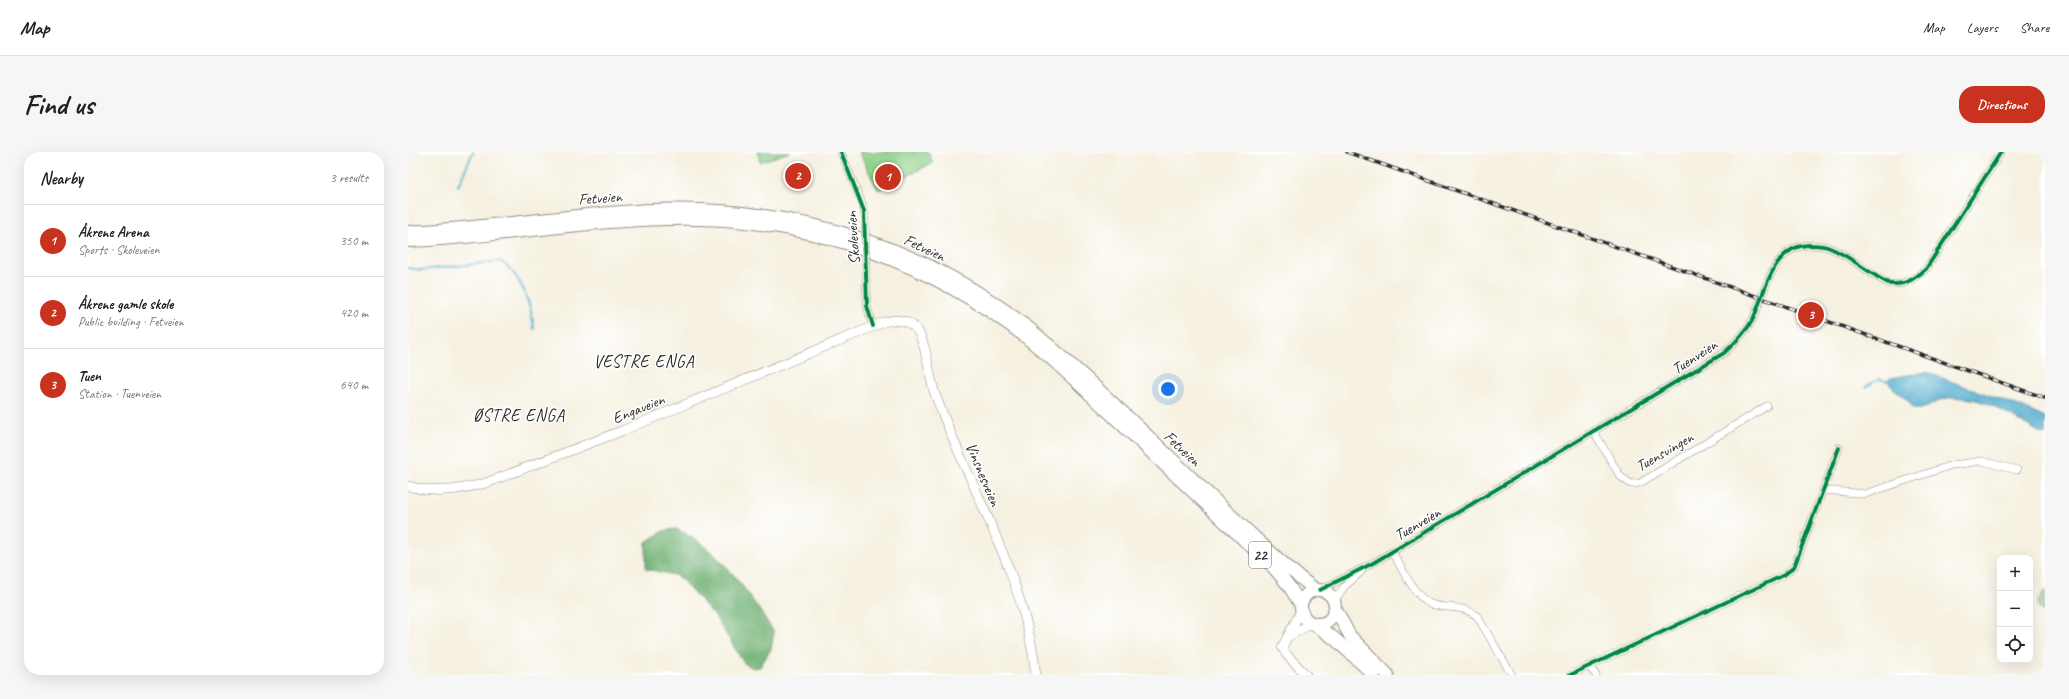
<!DOCTYPE html>
<meta charset="utf-8">
<style>
body{margin:0;font-family:Caveat,sans-serif;background:#f6f6f6;color:#202124}
.controls{position:absolute;right:12px;bottom:12px;display:grid;overflow:hidden;border-radius:8px;box-shadow:0 4px 16px #0002}
.controls button{width:36px;height:36px;display:grid;place-items:center;padding:0;border:0;border-bottom:1px solid #e0e0e0;background:#fff;color:#202124;font:20px sans-serif}
.you{position:absolute;left:760px;top:237px;width:14px;height:14px;margin:-10px;border:3px solid #fff;border-radius:50%;background:#1a73e8;box-shadow:0 0 0 6px #1a73e833}
.badge{display:grid;place-items:center;width:26px;height:26px;border-radius:50%;background:#c8321e;color:#fff;font-size:13px;font-weight:700}
.pin{position:absolute;translate:-50% -50%;border:2px solid #fff;box-shadow:0 1px 4px #0006}
.list{margin:0;padding:0;list-style:none}
h2{display:flex;justify-content:space-between;align-items:center;height:52px;margin:0;padding:0 16px;font-size:17px}
h2 small{font-size:13px;font-weight:400;color:#757577}
.list li{display:grid;grid-template-columns:26px 1fr auto;gap:12px;align-items:center;box-sizing:border-box;height:72px;padding:0 16px;border-top:1px solid #e0e0e0}
.list b{display:block;font-size:15px;white-space:nowrap}
.list p{margin:0;font-size:13px;white-space:nowrap;color:#757577}
.list em{font-size:13px;font-style:normal;color:#757577}
.icon{flex:none;width:22px;height:22px;fill:none;stroke:currentColor;stroke-width:2;stroke-linecap:round;stroke-linejoin:round}
.map{position:relative;flex:none;width:1637px;height:523px;overflow:hidden;border-radius:16px}
header{display:flex;align-items:center;gap:24px;box-sizing:border-box;height:56px;padding:0 20px;background:#fff;border-bottom:1px solid #e0e0e0}
header strong{font-size:19px}
nav{display:flex;gap:22px;margin-inline-start:auto;font-size:14px}
.intro{display:flex;align-items:center;justify-content:space-between;box-sizing:border-box;height:96px;padding:0 24px}
h1{margin:0;font-size:28px}
.button{padding:10px 18px;border-radius:16px;background:#c8321e;color:#fff;font-size:14px;font-weight:700}
main{display:flex;gap:24px;padding:0 24px}
aside{flex:1;background:#fff;border-radius:16px;box-shadow:0 4px 16px #0002}
.map>svg:first-child{display:block}
.green{fill:#8ed088;stroke:#5c7e5a}
.forest{fill:#72b274;stroke:#4e6e50}
.water{fill:#4daacb;stroke:#3c6a7b}
.lines{fill:none;stroke-linecap:round;stroke-linejoin:round}
.stream{stroke:#4daacb;stroke-width:2}
.street-casing{stroke:#908e85;stroke-width:8}
.secondary-casing{stroke:#908e85;stroke-width:10}
.highway-casing{stroke:#908e85;stroke-width:14}
.street{stroke:#fff;stroke-width:7}
.secondary{stroke:#fff;stroke-width:9}
.highway{stroke:#fff;stroke-width:12}
.rail-casing{stroke:#2b2b2b;stroke-width:3.5}
.rail{stroke:#fff;stroke-width:2;stroke-dasharray:6;stroke-linecap:butt}
.street-bridge-casing{stroke:#908e85;stroke-width:8;stroke-linecap:butt}
.street-bridge{stroke:#fff;stroke-width:7}
.cycleway-casing{stroke:#fff;stroke-width:6}
.cycleway{stroke:#00873e;stroke-width:4}
.labels{text-anchor:middle;stroke-width:3;stroke-linejoin:round;paint-order:stroke}
.shield{fill:#fff;stroke:#6b6b6b;stroke-width:1}
.shield-label{font-size:15px;font-weight:bold;fill:#2b2b2b}
.street-label{font-size:16px;fill:#2b2b2b;stroke:#fff}
.neighbourhood-label{font-size:17px;letter-spacing:1px;fill:#2b2b2b;stroke:#fff}
</style>
<header>
<strong>Map</strong>
<nav><a>Map</a><a>Layers</a><a>Share</a></nav>
</header>
<div class="intro"><h1>Find us</h1><a class="button">Directions</a></div>
<main>
<aside>
<h2>Nearby<small>3 results</small></h2>
<ul class="list">
<li><span class="badge">1</span><div><b>Åkrene Arena</b><p>Sports · Skoleveien</p></div><em>350 m</em></li>
<li><span class="badge">2</span><div><b>Åkrene gamle skole</b><p>Public building · Fetveien</p></div><em>420 m</em></li>
<li><span class="badge">3</span><div><b>Tuen</b><p>Station · Tuenveien</p></div><em>640 m</em></li>
</ul>
</aside>
<div class="map">
<svg width="1637" height="523" viewBox="0 0 1637 523">
<rect width="100%" height="100%" fill="#fff"/>
<filter id="ink" filterUnits="userSpaceOnUse"><feTurbulence type="fractalNoise" baseFrequency=".025" numOctaves="2"/><feDisplacementMap in="SourceGraphic" scale="8" xChannelSelector="R" yChannelSelector="G"/><feConvolveMatrix kernelMatrix="1 2 1 2 8 2 1 2 1" color-interpolation-filters="sRGB"/></filter>
<filter id="wash" filterUnits="userSpaceOnUse"><feTurbulence type="fractalNoise" baseFrequency=".012" numOctaves="4" result="noise"/><feDisplacementMap in="SourceGraphic" scale="16" xChannelSelector="R" yChannelSelector="G"/><feGaussianBlur stdDeviation="0.9" result="paint"/><feColorMatrix in="noise" values="0 0 0 0 0 0 0 0 0 0 0 0 0 0 0 0 0 1.4 0 .05"/><feComposite in="paint" operator="in"/></filter>
<g filter="url(#wash)">
<rect width="100%" height="100%" fill="#f5f0df"/>
<path class="green" d="M 349,0 L 382,0 L 352,10 Z
M 451,0 L 520,0 L 525,11 L 470,38 Z"/>
<path class="forest" d="M 268,377 C 313,397 340,441 366,480 L 363,497 L 352,515 L 345,516 L 336,511 L 307,464 L 275,429 L 267,423 L 238,417 L 238,390 L 255,379 Z
M 1637,438 L 1637,462 L 1630,455 L 1630,449 Z"/>
<path class="water" d="M 1518,220 L 1616,256 L 1637,266 L 1637,283 C 1604,267 1579,242 1540,246 C 1527,247 1519,260 1506,257 L 1501,250 L 1482,233 L 1480,229 L 1482,226 Z"/>
<g class="lines">
<path class="stream" d="M 50,34 L 65,0
M 0,116 L 14,118 L 92,109 C 113,121 124,155 126,177
M 1457,235 L 1471,227 L 1483,230"/>
</g>
</g>
<g filter="url(#ink)">
<g class="lines">
<defs>
<path id="street" d="M 433,0 L 455,54 L 457,65
M 458,123 L 459,154 L 465,174
M 1186,280 L 1212,324 L 1223,332 L 1232,331 L 1359,254
M 1416,338 L 1457,342 L 1544,313 L 1574,309 L 1609,318
M 984,400 C 993,414 1007,446 1023,452 C 1040,458 1053,452 1069,464 L 1104,523
M 912,438 L 965,411 L 1316,201 C 1327,191 1337,181 1344,169 C 1357,143 1363,94 1401,93 C 1408,93 1415,93 1422,96 C 1444,105 1461,122 1482,132 C 1498,133 1506,127 1518,117 L 1593,0
M 926,450 L 936,435 L 954,419
M 1180,514 L 1188,523
M 1162,523 L 1376,423 L 1386,415 L 1431,296"/>
<path id="secondary" d="M 0,334 C 27,342 51,338 78,331 L 216,278 L 476,170 C 488,167 501,167 509,178 C 519,192 521,225 527,242 C 561,335 617,423 628,523
M 893,459 L 874,495 L 879,503 L 898,523
M 881,484 L 904,471"/>
<path id="highway" d="M 0,80 C 82,76 162,62 244,58 C 389,52 534,98 643,195 C 702,246 757,301 814,355 C 845,383 874,413 908,438
M 0,89 C 97,85 193,65 290,67 C 409,69 526,113 619,186 C 656,216 690,250 725,283 C 771,327 818,371 865,415 L 881,434 L 893,453
M893 455a17 17 0 1 1 34 0a17 17 0 1 1-34 0Z
M 927,456 L 942,484 L 980,523
M 906,472 L 927,487 L 966,523"/>
</defs>
<use href="#street" class="street-casing"/>
<use href="#secondary" class="secondary-casing"/>
<use href="#highway" class="highway-casing"/>
<use href="#street" class="street"/>
<use href="#secondary" class="secondary"/>
<use href="#highway" class="highway"/>
<defs>
<path id="rail" d="M 939,0 L 1637,246"/>
</defs>
<use href="#rail" class="rail-casing"/>
<use href="#rail" class="rail"/>
<defs>
<path id="street-bridge" d="M 457,65 L 458,123"/>
</defs>
<use href="#street-bridge" class="street-bridge-casing"/>
<use href="#street-bridge" class="street-bridge"/>
<defs>
<path id="cycleway" d="M 433,0 L 456,59 L 459,154 L 465,174
M 912,438 L 965,411 L 1316,201 C 1327,191 1337,181 1344,169 C 1357,143 1363,94 1401,93 C 1408,93 1415,93 1422,96 C 1444,105 1461,122 1482,132 C 1498,133 1506,127 1518,117 L 1593,0
M 1162,523 L 1376,423 L 1386,415 L 1431,296"/>
</defs>
<use href="#cycleway" class="cycleway-casing"/>
<use href="#cycleway" class="cycleway"/>
</g>
</g>
<g class="labels">
<rect class="shield" x="841" y="390" width="22" height="26" rx="3"/>
<g class="shield-label">
<text x="852" y="408">22</text>
</g>
<g class="street-label">
<text transform="translate(192 45) rotate(-4)" y="6">Fetveien</text>
<text transform="translate(444 86) rotate(-94)" y="6">Skoleveien</text>
<text transform="translate(517 95) rotate(25)" y="6">Fetveien</text>
<text transform="translate(1286 204) rotate(-33)" y="6">Tuenveien</text>
<text transform="translate(230 256) rotate(-22)" y="6">Engaveien</text>
<text transform="translate(775 296) rotate(43)" y="6">Fetveien</text>
<text transform="translate(1256 299) rotate(-30)" y="6">Tuensvingen</text>
<text transform="translate(576 322) rotate(67)" y="6">Vinsnesveien</text>
<text transform="translate(1009 371) rotate(-31)" y="6">Tuenveien</text>
</g>
<g class="neighbourhood-label">
<text x="236" y="215">VESTRE ENGA</text>
<text x="111" y="269">ØSTRE ENGA</text>
</g>
</g>
</svg>
<div class="controls">
<button>+</button>
<button>−</button>
<button><svg class="icon" aria-label="locate" viewBox="0 0 24 24"><circle cx="12" cy="12" r="6"/><path d="M12 2v4M12 18v4M2 12h4M18 12h4"/></svg></button>
</div>
<div class="you"></div>
<div class="pin badge" style="left:480px;top:25px">1</div>
<div class="pin badge" style="left:390px;top:24px">2</div>
<div class="pin badge" style="left:1403px;top:163px">3</div>
</div>
</main>
